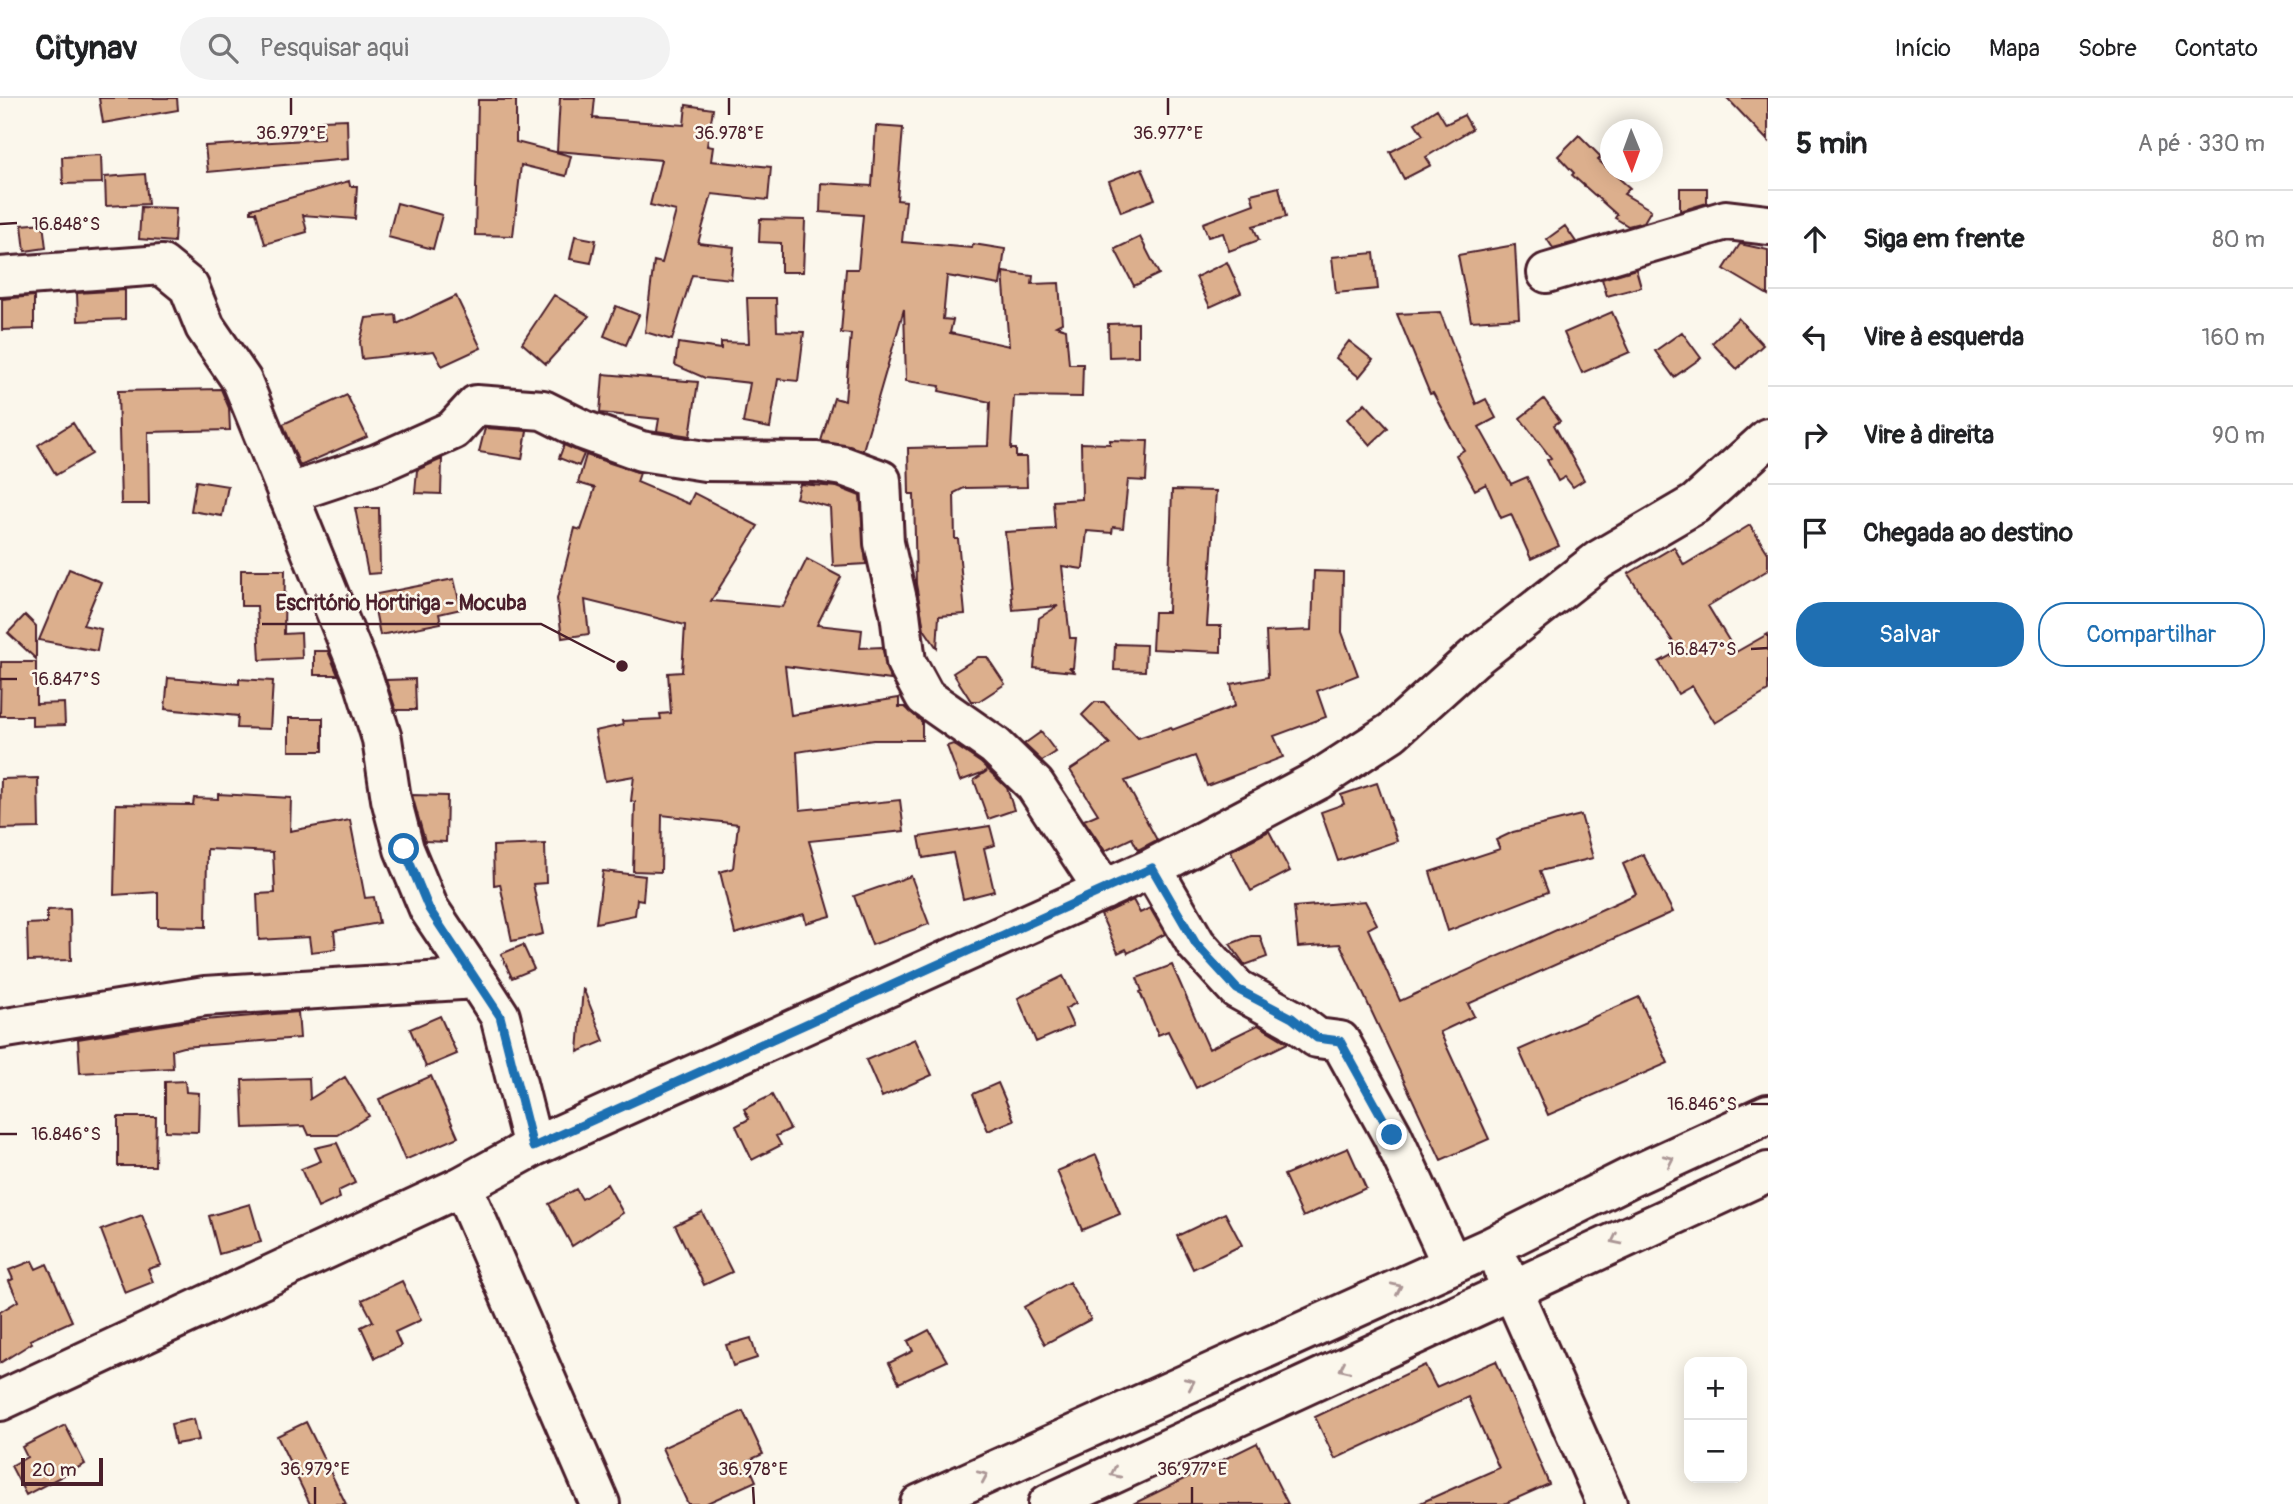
<!DOCTYPE html>
<html lang="pt">
<meta charset="utf-8">
<style>
body{margin:0;font-family:Pangolin,sans-serif;background:#f2f2f2;color:#202124}
.controls{position:absolute;right:21px;bottom:21px;display:grid;overflow:hidden;border-radius:14px;box-shadow:0 4px 18px #0003}
.controls button{width:63px;height:63px;display:grid;place-items:center;padding:0;border:0;border-bottom:2px solid #e0e0e0;background:#fff;color:#202124;font:35px sans-serif}
.compass{position:absolute;left:1600px;top:21px;width:63px;height:63px;border-radius:50%;background:#fff;box-shadow:0 4px 18px #0003;rotate:179deg}
.scale{position:absolute;left:21px;bottom:18px;width:82px;box-sizing:border-box;padding-left:7px;border:4px solid #4a1f2b;border-top:0;font-size:19px;line-height:24px;white-space:nowrap;color:#4a1f2b;-webkit-text-stroke:5px #fbf7ec;paint-order:stroke}
.stop{position:absolute;width:21px;height:21px;margin:-16px;border:5px solid #1f6fb2;border-radius:50%;background:#fff}
.stop.end{background:#1f6fb2;border-color:#fff;box-shadow:0 2px 7px #0008}
.list{margin:0;padding:0;list-style:none}
h2{display:flex;justify-content:space-between;align-items:center;height:91px;margin:0;padding:0 28px;font-size:30px}
h2 small{font-size:23px;font-weight:400;color:#757577}
.list li{display:grid;grid-template-columns:46px 1fr auto;gap:21px;align-items:center;box-sizing:border-box;height:98px;padding:0 28px;border-top:2px solid #e0e0e0}
.list b{display:block;font-size:26px;white-space:nowrap}
.list em{font-size:23px;font-style:normal;color:#757577}
.actions{display:flex;gap:14px;padding:21px 28px}
.actions a{flex:1;padding:16px 0;border:2px solid #1f6fb2;border-radius:28px;text-align:center;font-size:24px;color:#1f6fb2}
.actions .main{background:#1f6fb2;color:#fff}
.icon{flex:none;width:38px;height:38px;fill:none;stroke:currentColor;stroke-width:2;stroke-linecap:round;stroke-linejoin:round}
.map{position:relative;flex:none;width:1768px;height:1406px;overflow:hidden}
header{display:flex;align-items:center;gap:42px;box-sizing:border-box;height:98px;padding:0 35px;background:#fff;border-bottom:2px solid #e0e0e0}
header strong{font-size:33px}
nav{display:flex;gap:38px;margin-inline-start:auto;font-size:24px}
.search{width:490px;height:63px;background:#f2f2f2;display:flex;align-items:center;gap:18px;box-sizing:border-box;padding:0 24px;border-radius:38px;color:#757577;font-size:26px}
main{display:flex}
aside{flex:1;background:#fff}
.map>svg:first-child{display:block}
.building{fill:#dcaf8d;stroke:#4a1f2b;stroke-width:2}
.lines{fill:none;stroke-linecap:round;stroke-linejoin:round}
.minor-casing{stroke:#4a1f2b;stroke-width:44}
.minor{stroke:#fbf7ec;stroke-width:38}
.oneway{stroke:#ab9695}
.route{stroke:#1f6fb2;stroke-width:9}
.ticks{fill:none;stroke:#4a1f2b;stroke-width:2.5}
.ticks-label{font-size:18px;text-anchor:middle;fill:#4a1f2b;stroke:#fbf7ec;stroke-width:5;stroke-linejoin:round;paint-order:stroke}
.leader{fill:none;stroke:#4a1f2b;stroke-width:2.5}
.callout-dot{fill:#4a1f2b;stroke:#fbf7ec;stroke-width:2.5}
.callout-label{font-size:21px;text-anchor:middle;font-weight:bold;fill:#4a1f2b;stroke:#fbf7ec;stroke-width:5;stroke-linejoin:round;paint-order:stroke}
</style>
<header>
<strong>Citynav</strong>
<div class="search"><svg class="icon" aria-label="search" viewBox="0 0 24 24"><circle cx="10" cy="10" r="6"/><path d="M15 15l6 6"/></svg>Pesquisar aqui</div>
<nav><a>Início</a><a>Mapa</a><a>Sobre</a><a>Contato</a></nav>
</header>
<main>
<div class="map">
<svg width="1768" height="1406" viewBox="0 0 1768 1406">
<rect width="100%" height="100%" fill="#fbf7ec"/>
<filter id="ink" filterUnits="userSpaceOnUse"><feTurbulence type="fractalNoise" baseFrequency=".0143" numOctaves="2"/><feDisplacementMap in="SourceGraphic" scale="14" xChannelSelector="R" yChannelSelector="G"/><feConvolveMatrix kernelMatrix="1 2 1 2 8 2 1 2 1" color-interpolation-filters="sRGB"/></filter>
<g filter="url(#ink)">
<path class="building" d="M 99,0 L 177,0 L 178,12 L 103,25 Z
M 560,0 L 595,0 L 593,20 L 684,27 L 686,7 L 713,11 L 707,48 L 713,49 L 711,63 L 771,69 L 768,102 L 712,96 L 698,145 L 734,149 L 731,181 L 692,177 L 672,242 L 645,234 L 654,163 L 662,165 L 676,113 L 650,107 L 661,62 L 557,53 Z
M 1727,0 L 1768,0 L 1768,43 Z
M 478,2 L 516,2 L 516,44 L 571,58 L 566,78 L 521,67 L 513,138 L 475,137 Z
M 1437,11 L 1446,26 L 1464,17 L 1472,31 L 1426,59 L 1431,67 L 1404,81 L 1390,54 L 1423,37 L 1415,25 Z
M 347,21 L 348,61 L 208,74 L 205,48 L 323,41 L 322,22 Z
M 876,28 L 903,30 L 897,102 L 906,103 L 902,144 L 972,150 L 973,146 L 1005,151 L 1000,187 L 947,178 L 943,221 L 953,222 L 950,235 L 1009,248 L 1003,174 L 1033,178 L 1032,186 L 1059,185 L 1062,225 L 1056,228 L 1066,231 L 1069,266 L 1083,266 L 1082,299 L 1014,298 L 1011,351 L 1016,351 L 1016,359 L 1026,359 L 1027,389 L 964,390 L 954,395 L 955,441 L 958,441 L 965,516 L 939,518 L 937,550 L 924,531 L 916,486 L 914,396 L 909,396 L 908,350 L 988,348 L 990,304 L 939,293 L 940,288 L 906,283 L 904,211 L 863,352 L 821,343 L 834,300 L 845,303 L 851,236 L 841,235 L 846,171 L 858,171 L 863,117 L 820,114 L 821,85 L 872,88 Z
M 1579,37 L 1601,59 L 1598,62 L 1630,90 L 1624,96 L 1651,112 L 1644,124 L 1628,128 L 1615,120 L 1617,117 L 1572,77 L 1574,75 L 1558,58 Z
M 101,57 L 102,85 L 63,86 L 62,59 Z
M 1142,70 L 1155,101 L 1121,114 L 1109,83 Z
M 145,76 L 148,106 L 106,108 L 105,79 Z
M 349,83 L 350,88 L 357,88 L 355,121 L 303,117 L 307,134 L 265,146 L 256,114 L 251,114 L 251,111 Z
M 1279,89 L 1286,119 L 1253,128 L 1259,142 L 1229,153 L 1223,135 L 1208,139 L 1203,125 L 1254,106 L 1251,96 Z
M 1680,90 L 1707,90 L 1707,105 L 1680,113 Z
M 397,105 L 442,117 L 433,151 L 388,139 Z
M 141,109 L 176,110 L 174,144 L 139,141 Z
M 760,121 L 805,122 L 803,174 L 781,174 L 781,145 L 759,144 Z
M 43,125 L 46,150 L 25,153 L 22,127 Z
M 1565,128 L 1576,144 L 1553,150 L 1547,141 Z
M 575,138 L 596,142 L 591,165 L 570,161 Z
M 1140,139 L 1159,176 L 1134,188 L 1115,151 Z
M 1740,146 L 1768,152 L 1768,197 L 1724,171 Z
M 1515,147 L 1519,220 L 1471,223 L 1458,157 Z
M 1374,155 L 1378,191 L 1336,195 L 1332,159 Z
M 1227,164 L 1241,195 L 1210,209 L 1196,179 Z
M 1636,171 L 1641,189 L 1607,198 L 1602,181 Z
M 125,192 L 125,221 L 78,223 L 77,195 Z
M 554,197 L 589,218 L 546,266 L 522,245 Z
M 34,198 L 34,231 L 2,232 L 2,201 Z
M 456,198 L 481,250 L 442,268 L 434,253 L 362,261 L 360,244 L 366,220 L 396,217 L 397,226 Z
M 747,200 L 776,200 L 777,233 L 804,234 L 798,283 L 778,281 L 770,330 L 743,325 L 750,285 L 705,280 L 675,267 L 678,245 L 721,251 L 721,244 L 749,245 Z
M 616,208 L 639,217 L 626,247 L 604,238 Z
M 1440,214 L 1476,306 L 1486,301 L 1496,320 L 1479,329 L 1511,386 L 1527,379 L 1559,448 L 1531,461 L 1511,416 L 1501,420 L 1486,386 L 1475,392 L 1456,357 L 1464,352 L 1433,295 L 1430,296 L 1397,216 Z
M 1612,214 L 1630,254 L 1582,275 L 1564,235 Z
M 1738,220 L 1763,247 L 1737,271 L 1712,245 Z
M 1138,225 L 1138,258 L 1109,259 L 1108,226 Z
M 1682,234 L 1701,260 L 1674,279 L 1655,253 Z
M 1349,243 L 1373,262 L 1359,279 L 1336,260 Z
M 603,276 L 698,284 L 690,338 L 657,333 L 659,321 L 600,315 Z
M 221,291 L 229,310 L 230,332 L 148,334 L 149,406 L 121,406 L 118,293 Z
M 347,297 L 367,339 L 300,368 L 283,326 Z
M 1544,301 L 1560,323 L 1554,327 L 1584,382 L 1573,389 L 1565,379 L 1558,383 L 1547,362 L 1551,360 L 1520,320 Z
M 1365,305 L 1388,330 L 1370,347 L 1347,321 Z
M 73,325 L 92,356 L 56,377 L 38,347 Z
M 485,330 L 527,333 L 522,361 L 479,354 Z
M 1110,342 L 1148,343 L 1146,383 L 1128,382 L 1123,430 L 1113,429 L 1112,435 L 1087,433 L 1083,471 L 1062,468 L 1070,540 L 1076,540 L 1073,570 L 1070,570 L 1074,574 L 1034,570 L 1039,520 L 1058,508 L 1013,512 L 1005,434 L 1055,431 L 1053,403 L 1082,401 L 1081,345 L 1110,346 Z
M 564,347 L 584,356 L 579,368 L 559,360 Z
M 586,357 L 640,375 L 637,384 L 689,406 L 694,395 L 758,428 L 711,503 L 783,509 L 807,461 L 841,479 L 817,527 L 862,532 L 860,550 L 882,549 L 891,582 L 785,568 L 791,617 L 899,600 L 899,609 L 905,609 L 922,624 L 922,642 L 873,642 L 797,654 L 800,712 L 900,702 L 904,733 L 809,743 L 831,818 L 806,825 L 804,816 L 735,836 L 720,774 L 733,770 L 738,726 L 662,717 L 661,774 L 633,773 L 635,704 L 631,703 L 634,678 L 605,683 L 595,633 L 623,627 L 622,623 L 661,621 L 660,616 L 671,615 L 668,575 L 682,574 L 685,527 L 585,502 L 589,536 L 562,540 L 557,501 L 575,430 L 581,432 L 595,390 L 578,385 Z
M 442,361 L 441,396 L 415,395 L 417,372 Z
M 196,383 L 228,388 L 222,418 L 191,413 Z
M 800,386 L 837,389 L 860,398 L 866,466 L 833,468 L 830,409 L 796,400 Z
M 1172,392 L 1216,393 L 1207,528 L 1221,528 L 1221,554 L 1152,551 L 1154,514 L 1168,514 Z
M 355,410 L 379,410 L 380,475 L 368,476 Z
M 1750,427 L 1768,455 L 1768,472 L 1708,508 L 1736,554 L 1768,536 L 1768,593 L 1715,625 L 1692,588 L 1678,596 L 1659,564 L 1679,553 L 1628,476 L 1674,449 L 1684,467 Z
M 69,471 L 101,484 L 83,527 L 101,531 L 97,553 L 39,542 Z
M 241,472 L 285,472 L 284,536 L 301,535 L 302,560 L 260,562 L 257,508 L 241,508 Z
M 1314,473 L 1343,474 L 1342,534 L 1358,577 L 1317,593 L 1326,619 L 1274,638 L 1283,659 L 1207,688 L 1195,658 L 1125,683 L 1157,742 L 1138,752 L 1132,740 L 1105,753 L 1084,722 L 1098,716 L 1070,672 L 1110,646 L 1082,617 L 1095,604 L 1104,604 L 1138,640 L 1171,629 L 1172,632 L 1235,608 L 1231,586 L 1268,579 L 1266,534 L 1312,532 Z
M 454,481 L 461,511 L 439,516 L 441,525 L 380,537 L 372,497 Z
M 25,517 L 36,528 L 36,561 L 8,535 Z
M 1115,546 L 1146,547 L 1145,573 L 1114,572 Z
M 314,553 L 328,553 L 338,577 L 314,577 Z
M 978,559 L 987,559 L 1005,586 L 979,603 L 971,603 L 953,575 Z
M 1,564 L 36,564 L 36,606 L 64,605 L 65,627 L 32,628 L 32,618 L 0,618 Z
M 168,580 L 239,586 L 239,581 L 273,583 L 270,631 L 237,630 L 238,618 L 165,611 Z
M 415,581 L 416,612 L 396,612 L 386,582 Z
M 289,620 L 323,620 L 323,653 L 289,653 Z
M 1041,634 L 1056,654 L 1042,663 L 1024,646 Z
M 953,646 L 981,665 L 1007,690 L 1014,712 L 988,721 L 974,682 L 987,673 L 960,683 L 947,648 Z
M 38,680 L 39,730 L 0,731 L 1,681 Z
M 1377,685 L 1397,743 L 1338,763 L 1321,714 L 1344,706 L 1341,697 Z
M 218,696 L 291,700 L 290,733 L 350,722 L 365,800 L 374,799 L 379,825 L 334,833 L 336,851 L 311,854 L 309,839 L 259,842 L 257,796 L 275,795 L 273,754 L 207,751 L 206,829 L 158,828 L 158,794 L 114,797 L 116,706 L 193,707 L 194,700 L 218,701 Z
M 412,697 L 447,698 L 446,744 L 425,743 Z
M 1581,717 L 1593,760 L 1540,773 L 1548,794 L 1448,833 L 1430,774 L 1500,751 L 1496,742 L 1513,734 Z
M 990,728 L 995,747 L 984,750 L 994,793 L 963,801 L 953,755 L 923,760 L 919,739 Z
M 1269,733 L 1290,773 L 1251,793 L 1230,753 Z
M 545,746 L 546,785 L 533,786 L 543,836 L 512,843 L 500,786 L 494,787 L 493,748 Z
M 1643,756 L 1673,814 L 1468,906 L 1474,918 L 1440,934 L 1489,1041 L 1441,1062 L 1340,846 L 1298,849 L 1294,809 L 1365,803 L 1377,826 L 1368,831 L 1400,903 L 1636,796 L 1623,766 Z
M 603,773 L 645,778 L 643,802 L 637,801 L 635,817 L 596,825 Z
M 911,778 L 929,826 L 872,847 L 854,798 Z
M 1133,802 L 1140,815 L 1150,810 L 1165,836 L 1128,855 L 1126,851 L 1118,855 L 1101,817 Z
M 70,811 L 71,862 L 28,863 L 27,826 L 47,825 L 47,812 Z
M 1251,838 L 1260,838 L 1267,859 L 1245,867 L 1230,846 Z
M 523,847 L 534,871 L 512,880 L 501,856 Z
M 1172,867 L 1209,951 L 1258,927 L 1288,945 L 1196,990 L 1168,933 L 1158,937 L 1140,894 L 1142,893 L 1137,880 Z
M 1063,878 L 1076,905 L 1065,911 L 1073,928 L 1036,944 L 1018,900 Z
M 583,890 L 604,943 L 578,954 Z
M 1639,899 L 1668,965 L 1548,1017 L 1519,952 Z
M 298,914 L 300,940 L 183,949 L 172,952 L 173,970 L 80,975 L 78,941 L 181,924 Z
M 440,918 L 457,956 L 426,969 L 410,931 Z
M 915,941 L 932,977 L 882,999 L 866,962 Z
M 431,978 L 458,1039 L 405,1062 L 379,1001 Z
M 345,979 L 369,1018 L 338,1037 L 309,1037 L 305,1028 L 244,1030 L 242,982 L 309,980 L 310,1001 Z
M 185,983 L 186,994 L 199,995 L 198,1034 L 165,1033 L 165,984 Z
M 998,985 L 1014,1022 L 988,1033 L 973,996 Z
M 772,997 L 790,1031 L 776,1038 L 781,1047 L 752,1062 L 736,1028 L 749,1021 L 744,1011 Z
M 118,1019 L 156,1019 L 155,1068 L 118,1068 Z
M 337,1045 L 355,1085 L 338,1093 L 340,1100 L 318,1110 L 301,1071 L 321,1063 L 315,1050 Z
M 1348,1050 L 1366,1090 L 1303,1119 L 1284,1077 Z
M 1096,1057 L 1120,1116 L 1082,1132 L 1057,1073 Z
M 607,1086 L 623,1115 L 572,1148 L 549,1106 L 576,1091 L 582,1101 Z
M 250,1106 L 261,1144 L 219,1156 L 209,1118 Z
M 702,1114 L 732,1174 L 704,1187 L 675,1127 Z
M 1225,1115 L 1242,1147 L 1193,1171 L 1177,1138 Z
M 142,1117 L 161,1167 L 148,1171 L 153,1184 L 125,1195 L 101,1132 Z
M 32,1163 L 36,1171 L 47,1166 L 72,1223 L 30,1242 L 32,1245 L 0,1265 L 0,1214 L 18,1203 L 9,1183 L 13,1181 L 9,1172 Z
M 402,1183 L 421,1222 L 395,1234 L 401,1248 L 375,1260 L 361,1229 L 373,1223 L 362,1202 Z
M 1069,1184 L 1091,1221 L 1045,1246 L 1024,1209 Z
M 929,1232 L 947,1263 L 899,1285 L 889,1265 L 913,1253 L 908,1243 Z
M 751,1240 L 757,1260 L 733,1268 L 726,1247 Z
M 1496,1263 L 1549,1386 L 1504,1406 L 1418,1406 L 1499,1370 L 1468,1299 L 1335,1361 L 1315,1319 L 1425,1267 L 1436,1289 Z
M 743,1313 L 763,1356 L 747,1363 L 756,1383 L 705,1406 L 688,1406 L 662,1350 Z
M 194,1321 L 199,1342 L 175,1346 L 171,1326 Z
M 306,1324 L 346,1406 L 310,1406 L 277,1338 Z
M 65,1327 L 85,1366 L 26,1397 L 11,1368 L 27,1359 L 22,1349 Z
M 1257,1345 L 1288,1406 L 1133,1406 Z"/>
<g class="lines">
<defs>
<path id="minor" d="M 1547,175 L 1726,122 L 1768,127
M 0,179 L 162,167 L 189,189 L 205,229 L 242,283 L 364,583 L 382,641 L 391,701 L 404,751 L 429,811 L 476,881
M 287,396 L 377,366 L 453,332 L 476,307 L 543,312 L 583,332 L 641,353 L 705,363 L 817,364 L 843,368 L 881,382 L 884,445 L 900,515 L 906,564 L 925,599 L 995,648 L 1035,687 L 1104,792
M 1152,770 L 1196,846 L 1237,891 L 1292,921 L 1317,940 L 1340,943 L 1392,1037 L 1451,1165
M 0,931 L 205,898 L 476,881 L 500,918 L 533,1049
M 462,1088 L 533,1049 L 1152,770 L 1318,682 L 1392,634 L 1474,560 L 1599,462 L 1695,406 L 1768,340
M 1502,1169 L 1607,1406
M 0,1303 L 462,1088 L 600,1406
M 920,1406 L 1493,1148 L 1631,1079 L 1768,1016
M 1048,1406 L 1768,1074"/>
</defs>
<use href="#minor" class="minor-casing"/>
<use href="#minor" class="minor"/>
</g>
<defs><path id="oneway-chevron" d="M-2-3.5L2.5 0L-2 3.5" fill="none" stroke-width="1.6" stroke-linecap="round" stroke-linejoin="round" transform="scale(1.75)"/></defs>
<g class="oneway">
<use href="#oneway-chevron" transform="translate(1669 1062) rotate(-25)"/>
<use href="#oneway-chevron" transform="translate(1616 1142) rotate(154)"/>
<use href="#oneway-chevron" transform="translate(1397 1190) rotate(-25)"/>
<use href="#oneway-chevron" transform="translate(1344 1270) rotate(155)"/>
<use href="#oneway-chevron" transform="translate(1190 1285) rotate(-24)"/>
<use href="#oneway-chevron" transform="translate(1115 1375) rotate(155)"/>
<use href="#oneway-chevron" transform="translate(983 1378) rotate(-24)"/>
</g>
</g>
<g class="lines" filter="url(#ink)">
<path class="route" d="M 404,751 L 429,811 L 500,918 L 533,1049 L 1152,770 L 1196,846 L 1237,891 L 1292,920 L 1317,940 L 1340,943 L 1392,1037"/>
</g>
<path class="ticks" d="M 291,0 L 291,17M 729,0 L 729,17M 1168,0 L 1168,17M 0,126 L 17,125M 1751,551 L 1768,550M 0,581 L 17,581M 1751,1006 L 1768,1006M 0,1036 L 17,1036M 315,1389 L 315,1406M 753,1389 L 754,1406M 1192,1389 L 1192,1406"/>
<g class="ticks-label">
<text x="291" y="41">36.979°E</text>
<text x="729" y="41">36.978°E</text>
<text x="1168" y="41">36.977°E</text>
<text x="66" y="132">16.848°S</text>
<text x="1702" y="557">16.847°S</text>
<text x="66" y="587">16.847°S</text>
<text x="1702" y="1012">16.846°S</text>
<text x="66" y="1042">16.846°S</text>
<text x="315" y="1377">36.979°E</text>
<text x="753" y="1377">36.978°E</text>
<text x="1192" y="1377">36.977°E</text>
</g>
<path class="leader" d="M622 568L541 526H262"/>
<circle class="callout-dot" cx="622" cy="568" r="7"/>
<g class="callout-label">
<text x="401" y="512">Escritório Hortiriga - Mocuba</text>
</g>
</svg>
<div class="controls">
<button>+</button>
<button>−</button>
</div>
<svg class="compass" viewBox="-18 -18 36 36"><path d="M0-13l5 13h-10z" fill="#e53935"/><path d="M0 13l5-13h-10z" fill="#757577"/></svg>
<div class="scale">20 m</div>
<div class="stop" style="left:404px;top:751px"></div>
<div class="stop end" style="left:1392px;top:1037px"></div>
</div>
<aside>
<h2>5 min<small>A pé · 330 m</small></h2>
<ul class="list">
<li><svg class="icon" aria-label="ahead" viewBox="0 0 24 24"><path d="M12 20V5M6 11l6-6 6 6"/></svg><div><b>Siga em frente</b></div><em>80 m</em></li>
<li><svg class="icon" aria-label="left" viewBox="0 0 24 24"><path d="M17 20v-9H6M10 6l-5 5 5 5"/></svg><div><b>Vire à esquerda</b></div><em>160 m</em></li>
<li><svg class="icon" aria-label="right" viewBox="0 0 24 24"><path d="M7 20v-9h11M14 6l5 5-5 5"/></svg><div><b>Vire à direita</b></div><em>90 m</em></li>
<li><svg class="icon" aria-label="arrive" viewBox="0 0 24 24"><path d="M6 21V4h12l-3 4 3 4H6"/></svg><div><b>Chegada ao destino</b></div></li>
</ul>
<div class="actions"><a class="main">Salvar</a><a>Compartilhar</a></div>
</aside>
</main>
